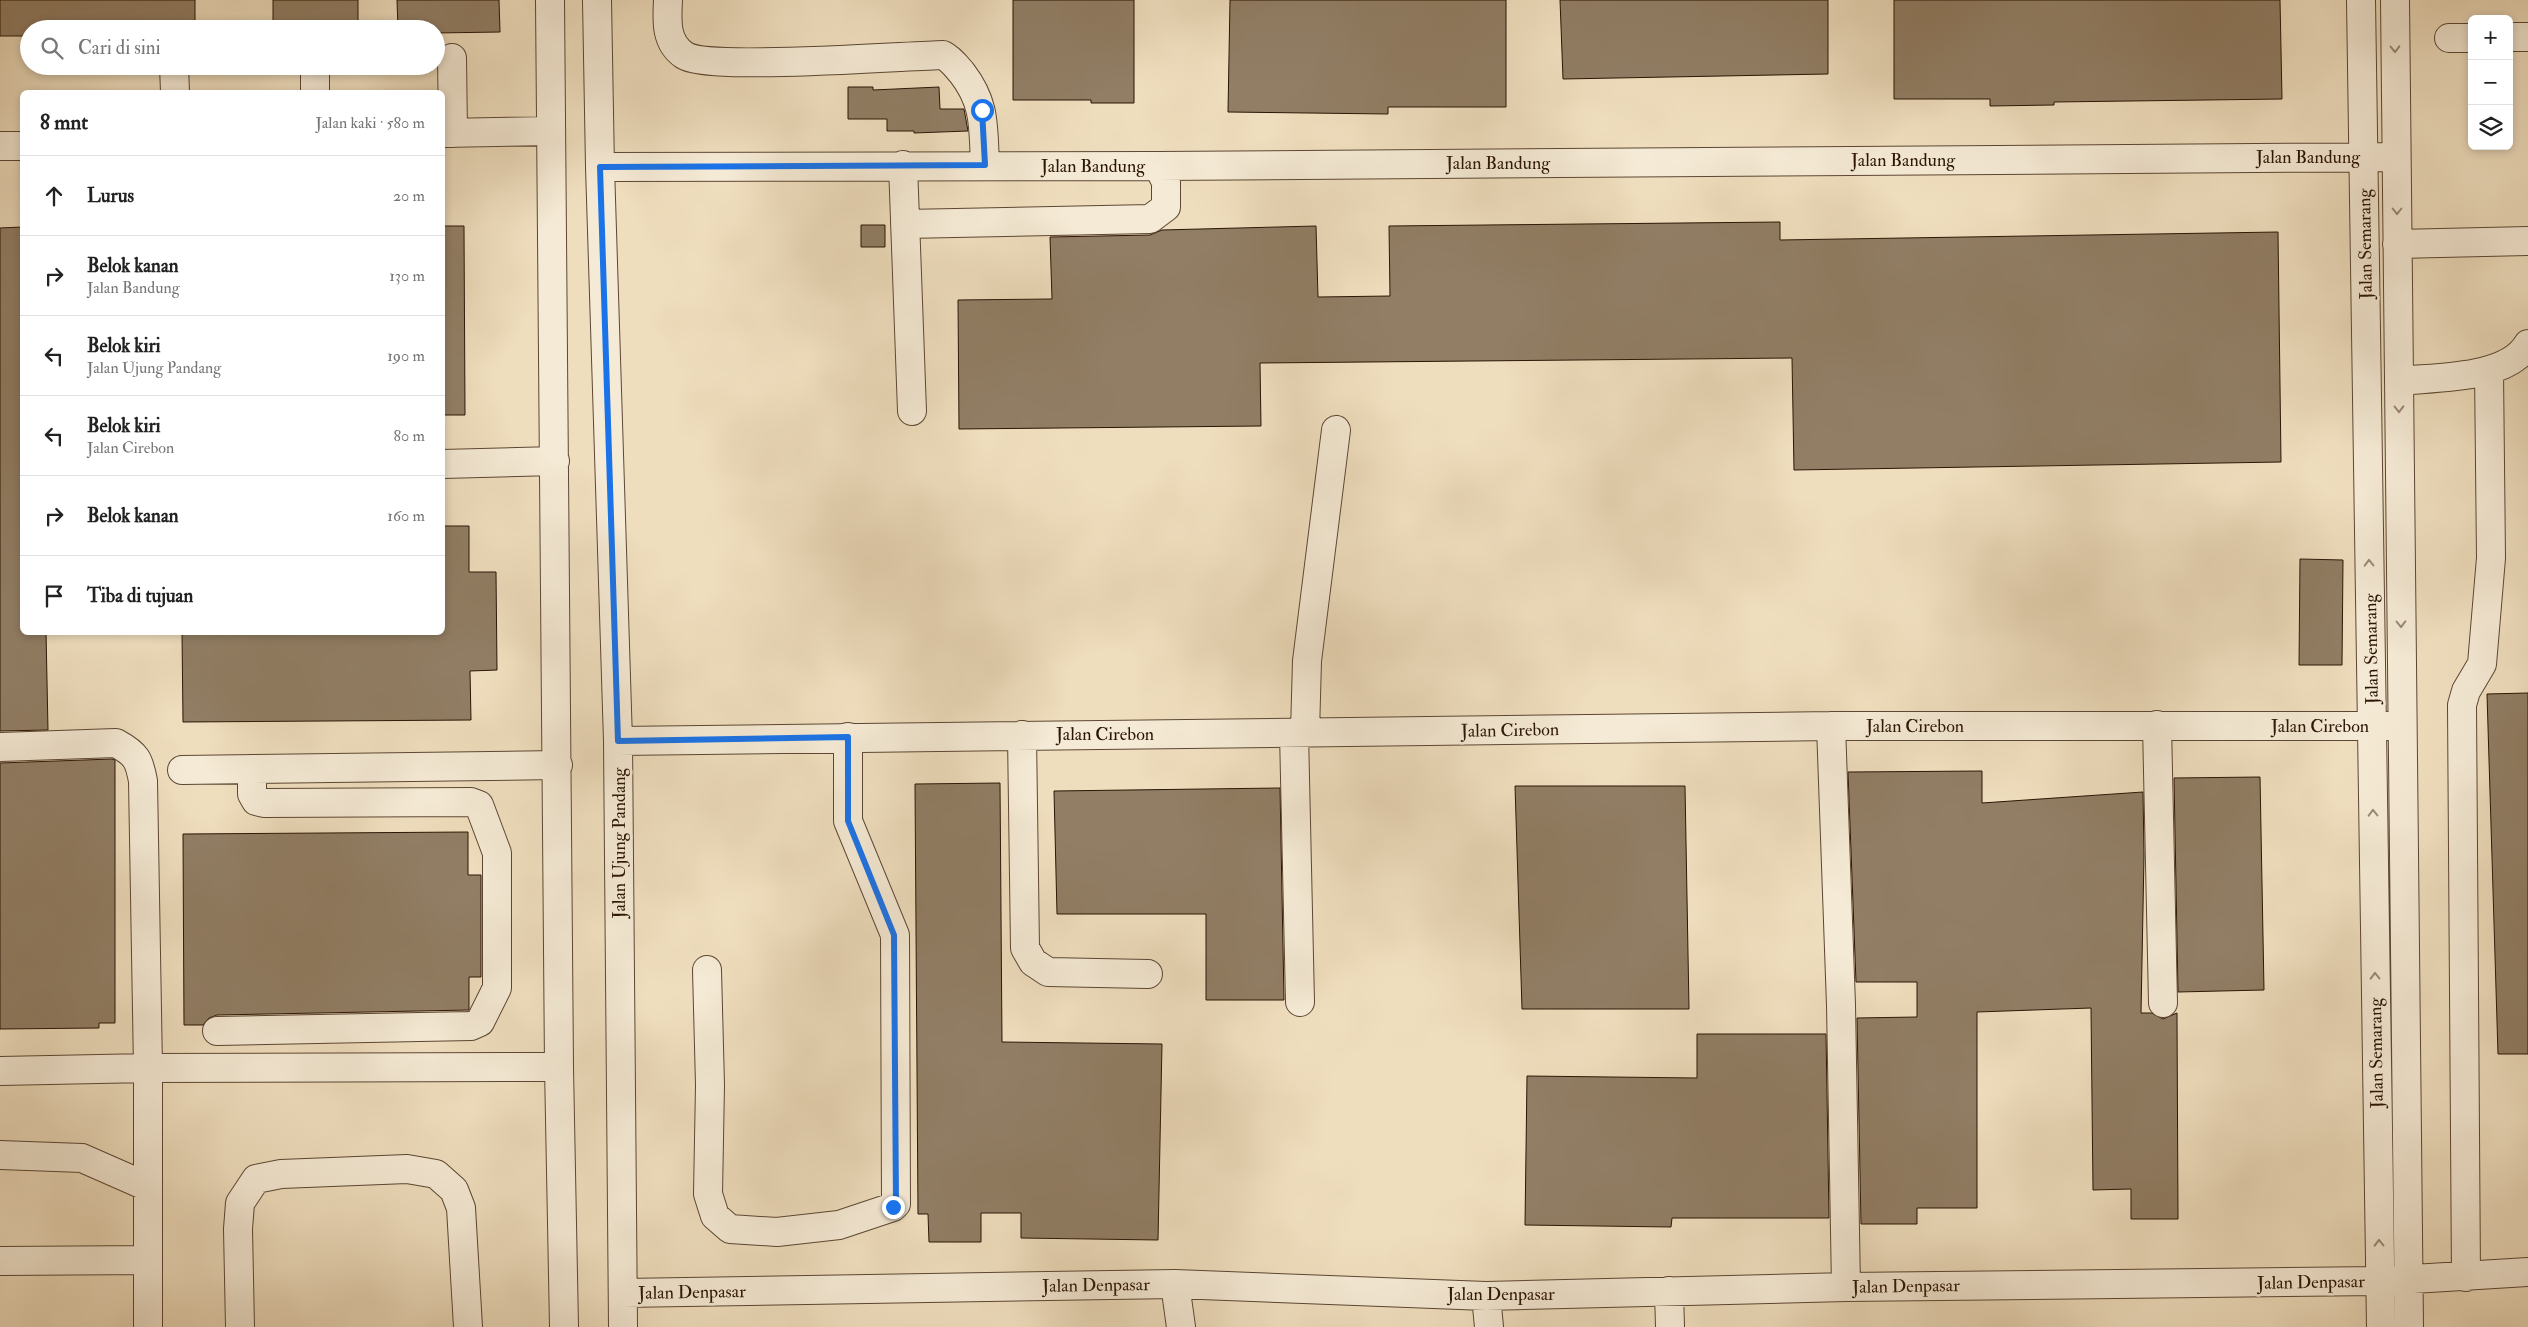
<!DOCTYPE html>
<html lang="id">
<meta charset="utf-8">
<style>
body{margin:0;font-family:"IM FELL Double Pica",serif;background:#f2f2f2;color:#222}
.controls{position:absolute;right:15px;top:15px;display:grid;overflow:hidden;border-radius:8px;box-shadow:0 2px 8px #0003}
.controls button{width:45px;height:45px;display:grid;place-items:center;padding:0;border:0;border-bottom:1px solid #e0e0e0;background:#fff;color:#222;font:25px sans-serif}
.stop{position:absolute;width:15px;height:15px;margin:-11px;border:4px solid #1a73e8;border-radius:50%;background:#fff}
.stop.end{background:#1a73e8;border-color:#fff;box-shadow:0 1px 5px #0008}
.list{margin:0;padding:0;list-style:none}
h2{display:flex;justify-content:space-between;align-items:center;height:65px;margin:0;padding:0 20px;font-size:21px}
h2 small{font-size:16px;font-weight:400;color:#767676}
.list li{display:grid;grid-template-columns:32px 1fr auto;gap:15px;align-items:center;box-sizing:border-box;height:80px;padding:0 20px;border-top:1px solid #e0e0e0}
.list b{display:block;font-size:19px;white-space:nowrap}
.list p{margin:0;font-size:16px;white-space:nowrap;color:#767676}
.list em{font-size:16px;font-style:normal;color:#767676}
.icon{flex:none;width:28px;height:28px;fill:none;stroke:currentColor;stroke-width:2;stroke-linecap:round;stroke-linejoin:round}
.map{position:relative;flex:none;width:2528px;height:1327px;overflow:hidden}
.search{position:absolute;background:#fff;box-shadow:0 2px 8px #0003;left:20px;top:20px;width:425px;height:55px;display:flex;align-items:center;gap:12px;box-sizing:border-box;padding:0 18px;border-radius:28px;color:#767676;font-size:19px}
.panel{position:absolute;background:#fff;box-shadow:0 2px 8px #0003;left:20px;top:90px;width:425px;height:545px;border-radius:8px}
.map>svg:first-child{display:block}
.building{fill:#917e65;stroke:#2b1505}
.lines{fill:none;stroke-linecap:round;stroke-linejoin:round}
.minor-casing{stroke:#5c4733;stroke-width:30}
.minor{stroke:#f5ead5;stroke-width:28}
.oneway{stroke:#9a8a77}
.route{stroke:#1a73e8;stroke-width:6}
.labels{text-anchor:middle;stroke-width:5;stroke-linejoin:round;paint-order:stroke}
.street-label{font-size:18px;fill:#2b1505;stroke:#f5ead5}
</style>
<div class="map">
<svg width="2528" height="1327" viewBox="0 0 2528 1327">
<rect width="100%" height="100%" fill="#efdebe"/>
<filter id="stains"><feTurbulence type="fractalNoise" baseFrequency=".004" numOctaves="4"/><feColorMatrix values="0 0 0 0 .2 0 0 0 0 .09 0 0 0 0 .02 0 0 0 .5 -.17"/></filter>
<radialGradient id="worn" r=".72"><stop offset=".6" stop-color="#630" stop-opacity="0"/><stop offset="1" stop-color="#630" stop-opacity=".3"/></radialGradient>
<path class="building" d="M 0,0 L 195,0 L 195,29 L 29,29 L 29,36 L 0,36 Z
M 273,0 L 358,0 L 358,29 L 273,29 Z
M 397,0 L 499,0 L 500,32 L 436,33 L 436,29 L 398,29 Z
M 1013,0 L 1134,0 L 1134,103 L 1091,103 L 1091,100 L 1013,100 Z
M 1230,0 L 1506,0 L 1506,107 L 1388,107 L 1388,114 L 1228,112 Z
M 1560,0 L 1828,0 L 1828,74 L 1563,79 Z
M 1894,0 L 2280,0 L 2282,99 L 2054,102 L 2054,105 L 1990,106 L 1990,99 L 1894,99 Z
M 848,87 L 873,87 L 873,90 L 939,87 L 940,109 L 964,109 L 968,131 L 914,133 L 914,131 L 887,131 L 887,119 L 848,119 Z
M 1780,222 L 1780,240 L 2278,232 L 2281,462 L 1794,470 L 1792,358 L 1260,363 L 1261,426 L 959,429 L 958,300 L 1052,299 L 1050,237 L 1150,235 L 1162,230 L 1316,226 L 1318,297 L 1390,296 L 1389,226 Z
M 861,225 L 885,225 L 885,247 L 861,247 Z
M 442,226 L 464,226 L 465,415 L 442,415 Z
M 22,227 L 22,632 L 46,632 L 48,730 L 0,731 L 0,228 Z
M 442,526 L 469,526 L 469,572 L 496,572 L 497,670 L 470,671 L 471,720 L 183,722 L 182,632 L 442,632 Z
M 2300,559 L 2343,560 L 2342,665 L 2299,665 Z
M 2528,693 L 2528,1054 L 2498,1054 L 2487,694 Z
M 112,759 L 115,760 L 115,1023 L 99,1023 L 99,1028 L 0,1029 L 0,763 Z
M 1982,771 L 1982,803 L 2143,792 L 2144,856 L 2141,1013 L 2152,1013 L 2163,1019 L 2177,1013 L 2178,1219 L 2131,1219 L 2131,1189 L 2093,1190 L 2091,1008 L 1977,1012 L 1977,1208 L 1917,1208 L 1917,1224 L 1861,1224 L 1857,1018 L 1917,1017 L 1917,982 L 1856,982 L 1848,772 Z
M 2260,777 L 2264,990 L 2178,992 L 2174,778 Z
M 1000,783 L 1002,1042 L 1162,1044 L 1158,1240 L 1021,1238 L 1021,1213 L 981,1213 L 981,1242 L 929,1242 L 928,1214 L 918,1214 L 915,784 Z
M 1515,786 L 1685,786 L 1689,1009 L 1522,1009 Z
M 1280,788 L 1284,1000 L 1206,1000 L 1206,914 L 1057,914 L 1054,791 Z
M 468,832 L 468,875 L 481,875 L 481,977 L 469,977 L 469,1010 L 217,1015 L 209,1018 L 203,1025 L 184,1025 L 183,834 Z
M 1697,1034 L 1826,1034 L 1829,1218 L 1672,1218 L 1671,1227 L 1525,1225 L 1527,1076 L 1697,1078 Z"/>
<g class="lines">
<defs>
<path id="minor" d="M 550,0 L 559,1067 L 564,1327
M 597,0 L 600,167 L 618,741 L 623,1327
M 668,0 C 667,20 665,42 684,55 C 707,71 902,56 943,55 C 951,59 956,66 962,73 C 986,104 983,127 985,165
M 2361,0 L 2381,1327
M 2395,0 L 2409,1327
M 2509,37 L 2528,37
M 2449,38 L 2472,38
M 452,58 L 453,133
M 174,66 L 175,92
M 315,66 L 315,92
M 442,133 L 551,131
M 0,146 L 22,146
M 903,165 L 912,411
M 600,167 L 1158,166 L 2396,157
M 905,224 L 1150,219 L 1166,207 L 1166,182 L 1158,166
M 2397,244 L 2528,241
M 2399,381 C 2435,377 2507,380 2528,344
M 442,464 L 555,461
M 2157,725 L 2163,1003
M 1831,726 L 1841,1005 L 1846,1287
M 1305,732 L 1307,661 L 1336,430
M 1294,733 L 1300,1002
M 1022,735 L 1025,948 L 1033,962 L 1048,972 L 1148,974
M 618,741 L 1831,726 L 2402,726
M 0,747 L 116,743 C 136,754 139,759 143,781 L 148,1068 L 148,1327
M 182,770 L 558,765
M 707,970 L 710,1085 L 708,1194 L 715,1216 L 730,1229 L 777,1232 L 839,1225 L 893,1207 L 896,1204 L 895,935 L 848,821 L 848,737
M 217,1031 L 471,1026 L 480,1022 L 497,988 L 497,853 L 479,805 L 471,802 L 264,803 L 256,801 L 252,794 L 252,769
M 0,1071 L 148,1068 L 559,1067
M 0,1155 L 82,1158 L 148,1187
M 0,1261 L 148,1260
M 2466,1277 L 2462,705 L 2466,691 L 2482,664 L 2491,558 L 2489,371
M 1175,1284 L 1181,1327
M 1669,1291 L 1670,1327
M 623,1293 L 1175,1284 L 1486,1296 L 1846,1287 L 2380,1281 L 2528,1272
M 1486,1296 L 1489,1327
M 240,1327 L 238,1229 L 240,1203 L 256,1179 L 281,1174 L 407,1169 L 436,1174 L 454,1190 L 461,1208 L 468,1327"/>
</defs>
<use href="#minor" class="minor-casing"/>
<use href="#minor" class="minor"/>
</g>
<defs><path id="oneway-chevron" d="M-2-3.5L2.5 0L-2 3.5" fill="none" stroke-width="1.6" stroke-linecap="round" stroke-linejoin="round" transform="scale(1.25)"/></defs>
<g class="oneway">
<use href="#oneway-chevron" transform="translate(2395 49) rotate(89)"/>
<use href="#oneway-chevron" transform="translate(2397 211) rotate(90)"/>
<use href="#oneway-chevron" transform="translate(2399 409) rotate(89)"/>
<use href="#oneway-chevron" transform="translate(2369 563) rotate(-91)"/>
<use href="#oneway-chevron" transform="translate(2401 624) rotate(89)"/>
<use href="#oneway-chevron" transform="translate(2373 813) rotate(-91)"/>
<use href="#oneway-chevron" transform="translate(2375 976) rotate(-91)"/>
<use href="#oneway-chevron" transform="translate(2379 1243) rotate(-91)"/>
</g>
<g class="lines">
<path class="route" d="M 893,1207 L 896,1204 L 894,935 L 848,821 L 848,737 L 618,741 L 600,167 L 985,165 L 982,110"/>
</g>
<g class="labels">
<g class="street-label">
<text x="2308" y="163">Jalan Bandung</text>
<text x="1903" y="166">Jalan Bandung</text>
<text x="1498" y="169">Jalan Bandung</text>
<text x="1093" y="172">Jalan Bandung</text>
<text transform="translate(2365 244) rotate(-91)" y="6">Jalan Semarang</text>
<text transform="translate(2371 649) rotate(-91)" y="6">Jalan Semarang</text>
<text x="1915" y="732">Jalan Cirebon</text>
<text x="2320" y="732">Jalan Cirebon</text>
<text transform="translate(1510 730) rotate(-1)" y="6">Jalan Cirebon</text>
<text x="1105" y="740">Jalan Cirebon</text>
<text transform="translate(619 843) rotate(-90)" y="6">Jalan Ujung Pandang</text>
<text transform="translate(2376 1053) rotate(-91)" y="6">Jalan Semarang</text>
<text transform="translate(2311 1282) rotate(-1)" y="6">Jalan Denpasar</text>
<text transform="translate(1096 1285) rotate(-1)" y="6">Jalan Denpasar</text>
<text transform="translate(1906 1286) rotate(-1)" y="6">Jalan Denpasar</text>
<text transform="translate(692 1292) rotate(-1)" y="6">Jalan Denpasar</text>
<text x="1501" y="1300">Jalan Denpasar</text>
</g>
</g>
<rect width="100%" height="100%" filter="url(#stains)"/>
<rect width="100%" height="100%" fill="url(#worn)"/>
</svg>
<div class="controls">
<button>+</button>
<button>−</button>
<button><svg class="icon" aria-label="layers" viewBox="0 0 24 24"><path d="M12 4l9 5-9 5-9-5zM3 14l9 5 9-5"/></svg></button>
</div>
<div class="stop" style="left:982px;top:110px"></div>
<div class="stop end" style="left:893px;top:1207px"></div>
<div class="search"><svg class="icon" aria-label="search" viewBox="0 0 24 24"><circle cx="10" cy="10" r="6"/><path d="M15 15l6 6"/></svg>Cari di sini</div>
<section class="panel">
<h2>8 mnt<small>Jalan kaki · 580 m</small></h2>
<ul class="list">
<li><svg class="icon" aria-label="ahead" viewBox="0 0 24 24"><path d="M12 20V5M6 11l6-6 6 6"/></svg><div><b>Lurus</b></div><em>20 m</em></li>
<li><svg class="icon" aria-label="right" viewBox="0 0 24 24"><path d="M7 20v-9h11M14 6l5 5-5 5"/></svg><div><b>Belok kanan</b><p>Jalan Bandung</p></div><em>130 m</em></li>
<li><svg class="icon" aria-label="left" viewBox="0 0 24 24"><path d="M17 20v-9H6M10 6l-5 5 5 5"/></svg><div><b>Belok kiri</b><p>Jalan Ujung Pandang</p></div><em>190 m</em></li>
<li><svg class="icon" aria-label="left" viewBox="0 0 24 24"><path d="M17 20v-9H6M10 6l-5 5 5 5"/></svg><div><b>Belok kiri</b><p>Jalan Cirebon</p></div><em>80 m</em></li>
<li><svg class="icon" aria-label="right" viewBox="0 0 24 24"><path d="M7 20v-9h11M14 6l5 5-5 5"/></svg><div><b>Belok kanan</b></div><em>160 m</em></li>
<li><svg class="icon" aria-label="arrive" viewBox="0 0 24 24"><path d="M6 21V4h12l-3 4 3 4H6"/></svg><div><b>Tiba di tujuan</b></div></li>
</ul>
</section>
</div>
